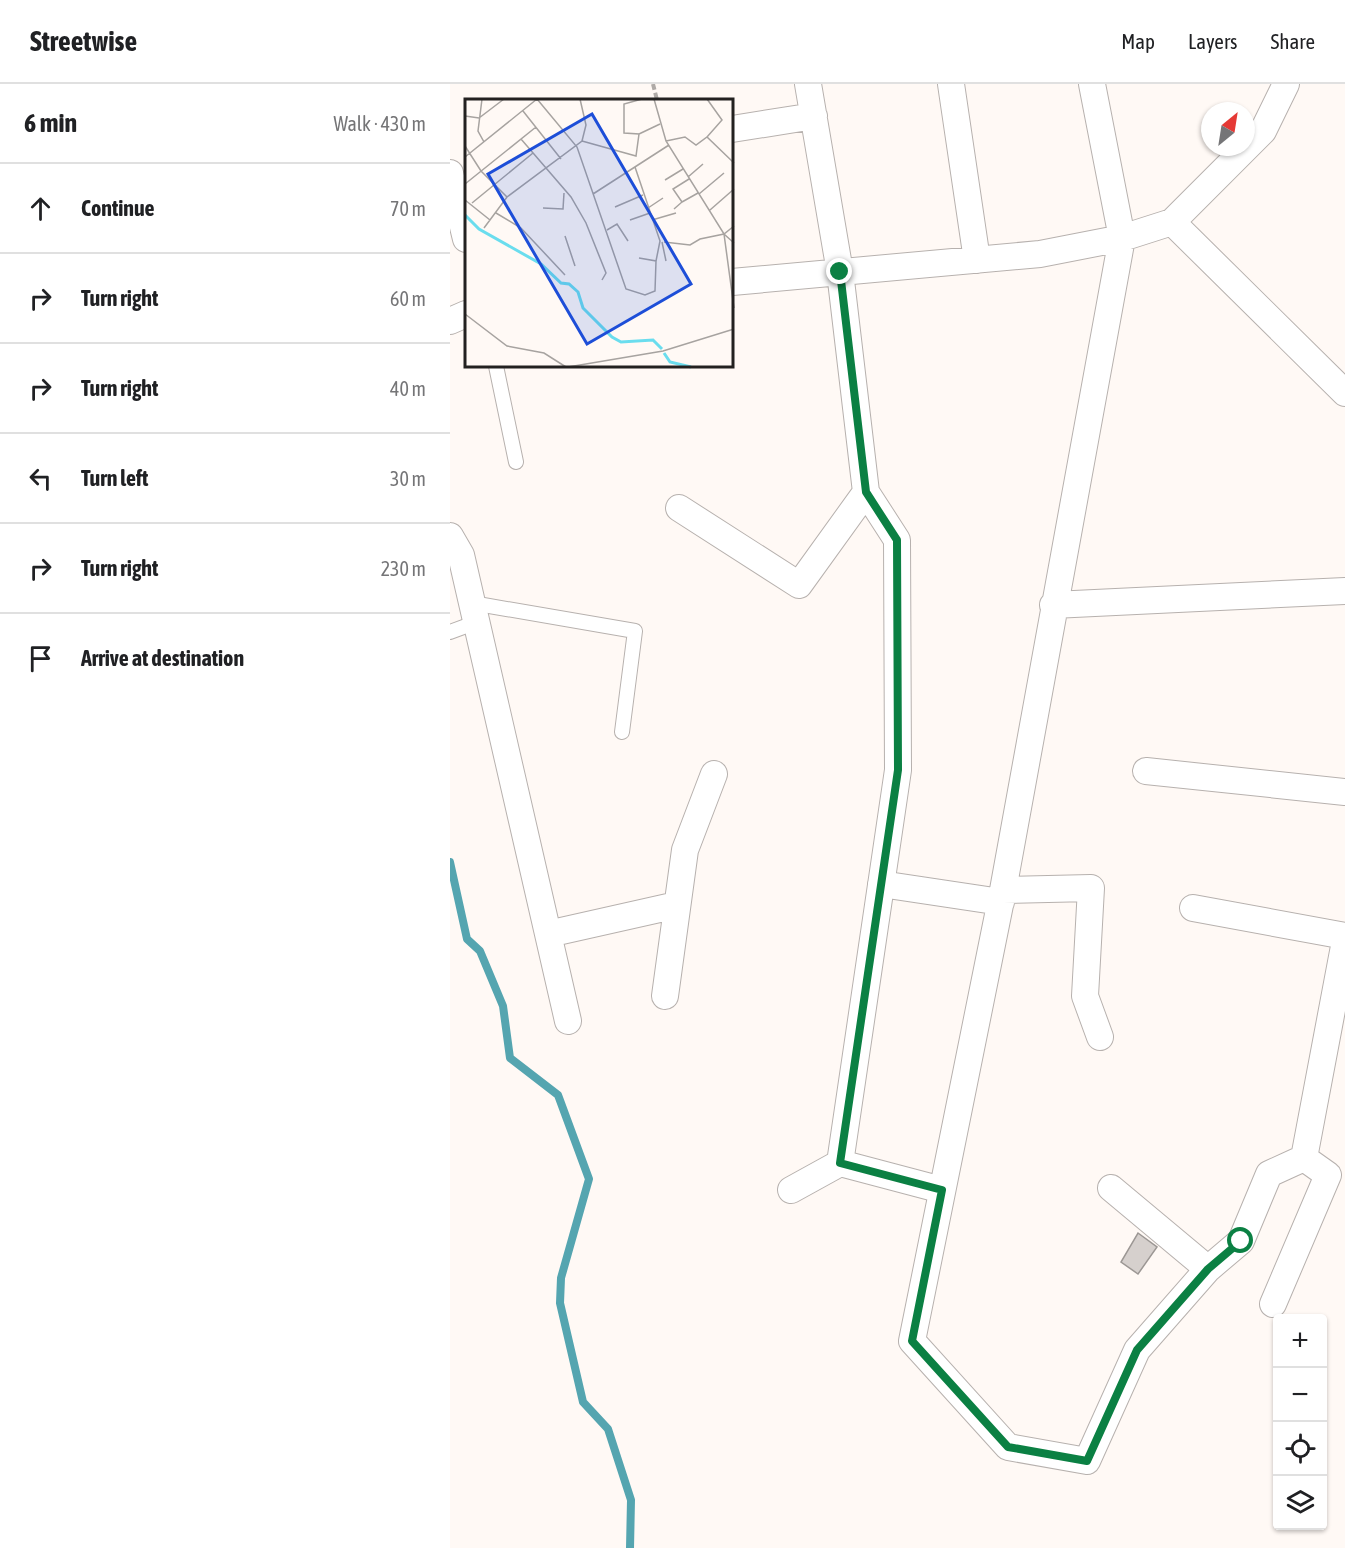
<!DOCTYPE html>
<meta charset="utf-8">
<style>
body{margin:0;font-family:"Asap Condensed",sans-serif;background:#f2f2f2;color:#202124}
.controls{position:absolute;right:18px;bottom:18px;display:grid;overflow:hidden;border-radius:6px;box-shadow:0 2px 4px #0004}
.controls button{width:54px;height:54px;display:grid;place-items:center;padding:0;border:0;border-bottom:2px solid #e0e0e0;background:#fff;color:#202124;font:30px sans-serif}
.compass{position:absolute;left:751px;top:18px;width:54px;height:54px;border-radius:50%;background:#fff;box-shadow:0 2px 4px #0004;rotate:30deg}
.stop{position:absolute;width:18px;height:18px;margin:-14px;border:4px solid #0b8043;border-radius:50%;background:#fff}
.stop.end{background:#0b8043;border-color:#fff;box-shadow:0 2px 6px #0008}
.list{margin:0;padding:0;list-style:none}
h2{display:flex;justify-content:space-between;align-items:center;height:78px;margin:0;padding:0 24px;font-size:26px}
h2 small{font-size:20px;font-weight:400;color:#757577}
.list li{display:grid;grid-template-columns:39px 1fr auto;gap:18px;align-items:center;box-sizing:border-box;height:90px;padding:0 24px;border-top:2px solid #e0e0e0}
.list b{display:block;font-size:22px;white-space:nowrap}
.list em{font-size:20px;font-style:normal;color:#757577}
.icon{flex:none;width:33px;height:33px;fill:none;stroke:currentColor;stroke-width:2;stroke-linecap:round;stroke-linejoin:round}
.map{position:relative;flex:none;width:895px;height:1464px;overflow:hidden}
header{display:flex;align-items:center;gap:36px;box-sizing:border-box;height:84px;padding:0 30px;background:#fff;border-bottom:2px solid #e0e0e0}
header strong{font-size:28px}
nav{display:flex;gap:33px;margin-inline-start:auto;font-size:21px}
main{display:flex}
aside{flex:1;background:#fff}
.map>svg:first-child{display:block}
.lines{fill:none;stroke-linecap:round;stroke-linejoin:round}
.stream{stroke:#55a5b0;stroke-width:8}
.building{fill:#d6d0cd;stroke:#9c9794;stroke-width:1.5}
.lane-casing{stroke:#b7b1ae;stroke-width:16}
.street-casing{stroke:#b7b1ae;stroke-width:28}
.path{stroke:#afaaa7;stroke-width:4;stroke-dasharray:6 3;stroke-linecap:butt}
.lane{stroke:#fff;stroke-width:14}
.street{stroke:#fff;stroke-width:26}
.route{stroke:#0b8043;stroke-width:8}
.inset-river{fill:none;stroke:#6addee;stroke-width:3}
.inset-road{fill:none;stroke:#a7a3a0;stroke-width:1.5}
.view{fill:#1d4ed8;fill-opacity:0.15;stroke:#1d4ed8;stroke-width:3}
.inset-edge{fill:none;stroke:#232120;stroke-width:3}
</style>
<header>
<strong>Streetwise</strong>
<nav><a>Map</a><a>Layers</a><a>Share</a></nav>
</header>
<main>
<aside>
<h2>6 min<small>Walk · 430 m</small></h2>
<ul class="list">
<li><svg class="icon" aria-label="ahead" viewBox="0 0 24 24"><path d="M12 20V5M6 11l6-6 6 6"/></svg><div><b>Continue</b></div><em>70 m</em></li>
<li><svg class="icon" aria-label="right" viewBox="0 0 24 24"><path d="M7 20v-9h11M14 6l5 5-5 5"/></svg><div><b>Turn right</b></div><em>60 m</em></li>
<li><svg class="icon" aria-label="right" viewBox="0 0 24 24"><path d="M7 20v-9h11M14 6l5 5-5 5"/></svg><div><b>Turn right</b></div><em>40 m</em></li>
<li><svg class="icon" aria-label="left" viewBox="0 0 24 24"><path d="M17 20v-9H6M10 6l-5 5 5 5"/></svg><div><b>Turn left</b></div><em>30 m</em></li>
<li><svg class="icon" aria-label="right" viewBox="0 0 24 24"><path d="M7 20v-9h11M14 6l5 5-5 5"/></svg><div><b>Turn right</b></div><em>230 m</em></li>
<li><svg class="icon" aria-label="arrive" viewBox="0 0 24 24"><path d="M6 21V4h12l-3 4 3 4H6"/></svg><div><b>Arrive at destination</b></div></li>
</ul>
</aside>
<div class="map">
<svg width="895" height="1464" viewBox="0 0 895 1464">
<rect width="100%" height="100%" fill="#fff9f5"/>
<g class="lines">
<path class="stream" d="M 0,778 L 17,855 L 30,867 L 53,922 L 60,974 L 108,1011 L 139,1095 L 111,1194 L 110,1219 L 133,1318 L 158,1345 L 181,1416 L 180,1464"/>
</g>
<path class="building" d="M 688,1149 L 707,1163 L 688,1190 L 671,1178 Z"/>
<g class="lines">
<defs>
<path id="lane" d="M 46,282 L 66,378
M 22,519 L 185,547 L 172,648
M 0,548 L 27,538"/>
<path id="street" d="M 501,0 L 527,176
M 642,0 L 672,154 L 553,806 L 462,1257 L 558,1363 L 637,1377 L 687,1266 L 758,1185 L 661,1104
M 282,45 L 364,32
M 0,89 L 16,155
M 722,138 L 895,309
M 282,198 L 590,170 L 672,154 L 722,138 L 813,47 L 836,0
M 0,237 L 16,230
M 229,424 L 349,501 L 416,408
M 0,452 L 11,471 L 118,937
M 603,521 L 895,507
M 696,687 L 895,708
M 431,800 L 551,818
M 553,806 L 641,804 L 635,912 L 650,953
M 743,824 L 895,852
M 98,850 L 227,821
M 215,912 L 235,766 L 264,690
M 390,1079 L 492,1106
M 341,1106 L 390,1079 L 448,686 L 447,456 L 416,408 L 390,188 L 358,0
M 758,1185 L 791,1157 L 819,1090 L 854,1074 L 895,857
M 823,1220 L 878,1091 L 854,1074"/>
</defs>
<use href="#lane" class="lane-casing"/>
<use href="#street" class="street-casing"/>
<path class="path" d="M 203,0 L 207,16"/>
<use href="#lane" class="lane"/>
<use href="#street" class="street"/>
</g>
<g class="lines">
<path class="route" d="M 390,188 L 416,408 L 447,456 L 448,686 L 390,1079 L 492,1106 L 462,1257 L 558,1363 L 637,1377 L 687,1266 L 758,1185 L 791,1157"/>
</g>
<g transform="translate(15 15)">
<rect width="268" height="268" fill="#fff9f5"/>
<path class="inset-river" d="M 0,116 L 14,130 L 76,165 L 96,184 L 104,185 L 113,193 L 118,209 L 147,238 L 156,243 L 188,241 L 197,250M 199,254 L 205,263 L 226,268"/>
<path class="inset-road" d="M 17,0 L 13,32 L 19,43M 72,0 L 112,48 L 161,190 L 180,196 L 190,192 L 191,162 L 174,159M 189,0 L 201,42 L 259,135 L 269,144M 58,12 L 96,60M 0,17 L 14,19 L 39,0M 174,35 L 195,25M 242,38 L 257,21 L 242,0M 56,40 L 106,98 L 121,124 L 141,174 L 137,181M 117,42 L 171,57 L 174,35 L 159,34 L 159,5 L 177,0M 201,42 L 220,38 L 231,46 L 242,38 L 269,64M 0,47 L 16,72 L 42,98M 0,58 L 72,0M 170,68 L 195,142 L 191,162M 223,78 L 238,65M 200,81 L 218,70M 0,85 L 71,28M 128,95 L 204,46M 234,95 L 259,74M 0,101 L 25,121M 217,103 L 233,94M 7,104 L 68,54M 150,108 L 178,96M 78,109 L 98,110 L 99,94M 183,109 L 198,99M 209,110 L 217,103 L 208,90 L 224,80M 245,111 L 269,90M 31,114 L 56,129 L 100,176M 165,121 L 185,114M 187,121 L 211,114M 19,129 L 42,98 L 117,42 L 121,26 L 115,0M 142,131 L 152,125 L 163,142M 259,135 L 269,209M 100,137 L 110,167M 197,143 L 201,162M 199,143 L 225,146 L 235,140 L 259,135 L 269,127M 0,215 L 42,247 L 79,254 L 101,268M 103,268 L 198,252 L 269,230"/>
<path class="view" d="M 127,15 L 226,185 L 122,245 L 23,75 Z"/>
<rect width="268" height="268" class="inset-edge"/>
</g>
</svg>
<div class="controls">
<button>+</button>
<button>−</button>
<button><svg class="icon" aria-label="locate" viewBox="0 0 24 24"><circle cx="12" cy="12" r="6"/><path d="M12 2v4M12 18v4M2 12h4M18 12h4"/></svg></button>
<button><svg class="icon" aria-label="layers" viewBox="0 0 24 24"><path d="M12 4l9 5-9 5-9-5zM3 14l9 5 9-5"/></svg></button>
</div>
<svg class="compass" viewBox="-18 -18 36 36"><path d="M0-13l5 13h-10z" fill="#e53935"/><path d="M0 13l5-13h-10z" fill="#757577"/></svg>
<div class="stop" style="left:791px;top:1157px"></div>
<div class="stop end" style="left:390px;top:188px"></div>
</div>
</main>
